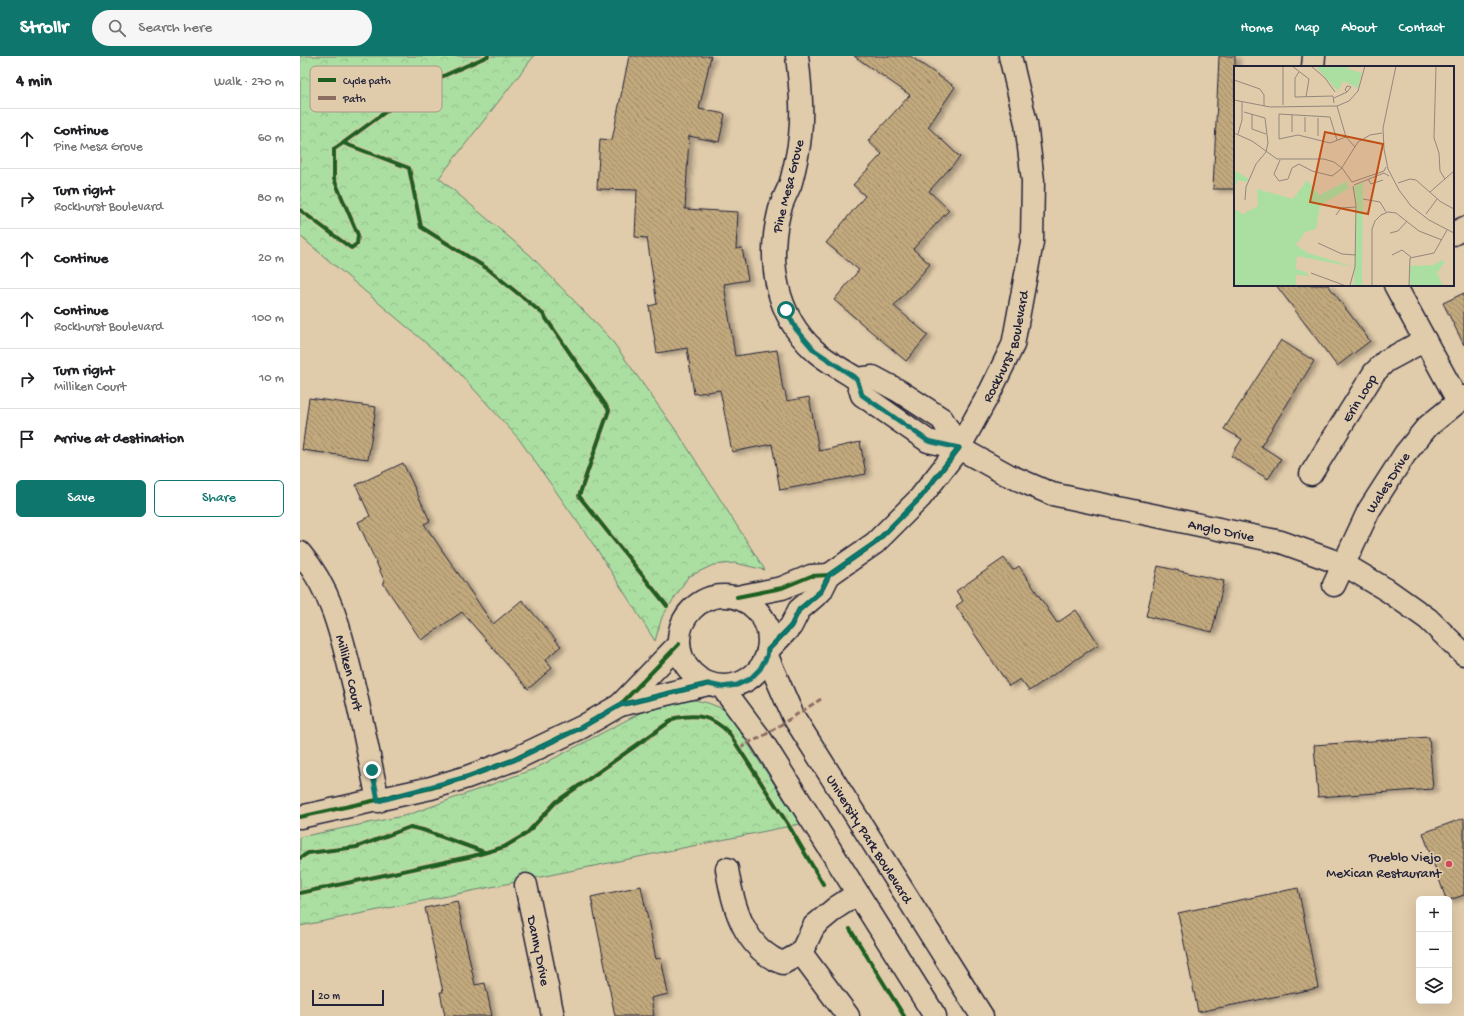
<!DOCTYPE html>
<meta charset="utf-8">
<style>
body{margin:0;font-family:"Gochi Hand",sans-serif;background:#f6f6f6;color:#202124}
.controls{position:absolute;right:12px;bottom:12px;display:grid;overflow:hidden;border-radius:6px;box-shadow:0 4px 16px #0002}
.controls button{width:36px;height:36px;display:grid;place-items:center;padding:0;border:0;border-bottom:1px solid #e0e0e0;background:#fff;color:#202124;font:20px sans-serif}
.scale{position:absolute;left:12px;bottom:10px;width:72px;box-sizing:border-box;padding-left:4px;border:2px solid #22223b;border-top:0;font-size:11px;line-height:14px;white-space:nowrap;color:#22223b;-webkit-text-stroke:3px #e0cbaa;paint-order:stroke}
.stop{position:absolute;width:12px;height:12px;margin:-9px;border:3px solid #0f766e;border-radius:50%;background:#fff}
.stop.end{background:#0f766e;border-color:#fff;box-shadow:0 1px 4px #0008}
.list{margin:0;padding:0;list-style:none}
h2{display:flex;justify-content:space-between;align-items:center;height:52px;margin:0;padding:0 16px;font-size:17px}
h2 small{font-size:13px;font-weight:400;color:#757577}
.list li{display:grid;grid-template-columns:26px 1fr auto;gap:12px;align-items:center;box-sizing:border-box;height:60px;padding:0 16px;border-top:1px solid #e0e0e0}
.list b{display:block;font-size:15px;white-space:nowrap}
.list p{margin:0;font-size:13px;white-space:nowrap;color:#757577}
.list em{font-size:13px;font-style:normal;color:#757577}
.actions{display:flex;gap:8px;padding:12px 16px}
.actions a{flex:1;padding:9px 0;border:1px solid #0f766e;border-radius:6px;text-align:center;font-size:14px;color:#0f766e}
.actions .main{background:#0f766e;color:#fff}
.icon{flex:none;width:22px;height:22px;fill:none;stroke:currentColor;stroke-width:2;stroke-linecap:round;stroke-linejoin:round}
.map{position:relative;flex:none;width:1164px;height:960px;overflow:hidden}
header{display:flex;align-items:center;gap:24px;box-sizing:border-box;height:56px;padding:0 20px;background:#0f766e;color:#fff}
header strong{font-size:19px}
nav{display:flex;gap:22px;margin-inline-start:auto;font-size:14px}
.search{width:280px;height:36px;background:#f6f6f6;display:flex;align-items:center;gap:10px;box-sizing:border-box;padding:0 14px;border-radius:22px;color:#757577;font-size:15px}
main{display:flex}
aside{flex:1;background:#fff}
.map>svg:first-child{display:block}
.park{fill:url(#park-crowns);stroke:#66806e}
.building{fill:url(#building-back-hatch);stroke:#22223b;filter:url(#shadow)}
.lines{fill:none;stroke-linecap:round;stroke-linejoin:round}
.minor-casing{stroke:#22223b;stroke-width:25}
.minor{stroke:#e0cbaa;stroke-width:22}
.quiet{stroke:#8d6e63;stroke-width:3;stroke-dasharray:6 3;stroke-linecap:butt}
.cycleway-casing{stroke:#e0cbaa;stroke-width:6}
.cycleway{stroke:#1b5e20;stroke-width:4}
.route{stroke:#0f766e;stroke-width:5}
.poi-dot{fill:#d1495b;stroke:#e0cbaa;stroke-width:1.5}
.labels{text-anchor:middle;stroke-width:3.5;stroke-linejoin:round;paint-order:stroke}
.street-label{font-size:14px;fill:#22223b;stroke:#e0cbaa}
.poi-label{font-size:14px;fill:#22223b;stroke:#e0cbaa;text-anchor:end}
.inset-road{fill:none;stroke:#94877e;stroke-width:1}
.view{fill:#c04e15;fill-opacity:0.15;stroke:#c04e15;stroke-width:2}
.inset-edge{fill:none;stroke:#22223b;stroke-width:2}
.key{fill:#e0cbaa;stroke:#a79889;stroke-width:1}
.key-label{font-size:11px;fill:#22223b}
</style>
<header>
<strong>Strollr</strong>
<div class="search"><svg class="icon" aria-label="search" viewBox="0 0 24 24"><circle cx="10" cy="10" r="6"/><path d="M15 15l6 6"/></svg>Search here</div>
<nav><a>Home</a><a>Map</a><a>About</a><a>Contact</a></nav>
</header>
<main>
<aside>
<h2>4 min<small>Walk · 270 m</small></h2>
<ul class="list">
<li><svg class="icon" aria-label="ahead" viewBox="0 0 24 24"><path d="M12 20V5M6 11l6-6 6 6"/></svg><div><b>Continue</b><p>Pine Mesa Grove</p></div><em>60 m</em></li>
<li><svg class="icon" aria-label="right" viewBox="0 0 24 24"><path d="M7 20v-9h11M14 6l5 5-5 5"/></svg><div><b>Turn right</b><p>Rockhurst Boulevard</p></div><em>80 m</em></li>
<li><svg class="icon" aria-label="ahead" viewBox="0 0 24 24"><path d="M12 20V5M6 11l6-6 6 6"/></svg><div><b>Continue</b></div><em>20 m</em></li>
<li><svg class="icon" aria-label="ahead" viewBox="0 0 24 24"><path d="M12 20V5M6 11l6-6 6 6"/></svg><div><b>Continue</b><p>Rockhurst Boulevard</p></div><em>100 m</em></li>
<li><svg class="icon" aria-label="right" viewBox="0 0 24 24"><path d="M7 20v-9h11M14 6l5 5-5 5"/></svg><div><b>Turn right</b><p>Milliken Court</p></div><em>10 m</em></li>
<li><svg class="icon" aria-label="arrive" viewBox="0 0 24 24"><path d="M6 21V4h12l-3 4 3 4H6"/></svg><div><b>Arrive at destination</b></div></li>
</ul>
<div class="actions"><a class="main">Save</a><a>Share</a></div>
</aside>
<div class="map">
<svg width="1164" height="960" viewBox="0 0 1164 960">
<defs>
<pattern id="park-crowns" width="20" height="18" patternUnits="userSpaceOnUse"><rect width="20" height="18" fill="#abdfa1"/><path d="M2 6a3 3 0 1 1 6 0M12 15a3 3 0 1 1 6 0" fill="none" stroke="#93bf8c"/></pattern>
<pattern id="building-back-hatch" width="6" height="6" patternUnits="userSpaceOnUse"><rect width="6" height="6" fill="#c2a97d"/><path d="M-1 5l2 2M0 0l6 6M5-1l2 2" fill="none" stroke="#9d8968"/></pattern>
<filter id="shadow"><feDropShadow dx="4.5" dy="2.5" stdDeviation="2" flood-color="#0004"/></filter>
</defs>
<rect width="100%" height="100%" fill="#e0cbaa"/>
<filter id="ink" filterUnits="userSpaceOnUse"><feTurbulence type="fractalNoise" baseFrequency=".025" numOctaves="2"/><feDisplacementMap in="SourceGraphic" scale="8" xChannelSelector="R" yChannelSelector="G"/><feConvolveMatrix kernelMatrix="1 2 1 2 8 2 1 2 1" color-interpolation-filters="sRGB"/></filter>
<g filter="url(#ink)">
<path class="park" d="M 0,0 L 234,0 L 139,122 L 230,199 L 310,282 L 380,380 L 465,514 L 435,507 L 413,509 L 388,521 L 362,561 L 355,585 L 298,495 L 219,383 L 153,310 L 0,180 Z
M 382,641 L 408,647 L 426,654 L 500,768 L 0,870 L 0,781 L 108,759 L 234,713 L 357,648 Z"/>
<path class="building" d="M 329,0 L 411,0 L 399,53 L 425,58 L 419,86 L 389,80 L 385,153 L 438,156 L 436,193 L 442,192 L 448,224 L 424,228 L 435,300 L 477,294 L 483,335 L 485,335 L 487,345 L 509,341 L 519,395 L 560,386 L 566,418 L 480,434 L 472,388 L 432,396 L 420,334 L 394,338 L 387,292 L 357,297 L 349,250 L 357,248 L 347,182 L 335,181 L 337,134 L 297,133 L 300,83 L 312,84 Z
M 554,0 L 610,0 L 655,31 L 628,71 L 660,101 L 629,135 L 649,154 L 613,193 L 630,208 L 594,250 L 628,279 L 606,305 L 534,244 L 559,214 L 526,187 L 565,140 L 553,129 L 582,98 L 568,85 L 610,39 Z
M 919,0 L 935,0 L 935,133 L 913,133 Z
M 976,229 L 1028,229 L 1070,285 L 1037,310 Z
M 1164,237 L 1164,289 L 1143,247 Z
M 981,284 L 1014,305 L 961,390 L 981,403 L 968,423 L 931,400 L 942,383 L 924,373 Z
M 9,342 L 76,351 L 68,403 L 2,394 Z
M 103,407 L 130,465 L 124,468 L 193,568 L 222,544 L 261,590 L 245,604 L 252,612 L 228,633 L 162,556 L 121,584 L 83,527 L 85,526 L 58,466 L 70,460 L 56,429 Z
M 704,502 L 713,514 L 719,510 L 757,567 L 776,554 L 799,588 L 729,635 L 720,623 L 709,630 L 656,550 L 663,545 L 656,535 Z
M 858,510 L 924,525 L 912,576 L 846,560 Z
M 1129,681 L 1133,733 L 1018,741 L 1014,689 Z
M 1164,762 L 1164,839 L 1149,844 L 1146,843 L 1123,777 Z
M 341,830 L 356,903 L 361,902 L 368,938 L 351,942 L 354,960 L 315,960 L 291,841 Z
M 998,832 L 1018,932 L 898,956 L 878,857 Z
M 157,845 L 175,929 L 185,927 L 192,960 L 145,960 L 140,936 L 143,936 L 125,852 Z"/>
<g class="lines">
<defs>
<g id="minor">
<path d="M 497,0 C 501,33 504,67 497,100 C 495,109 493,120 490,129 C 486,138 481,147 479,157 C 467,206 476,259 514,294 C 526,305 543,314 557,323 L 573,321 L 599,335 L 642,363 L 659,392"/>
<path d="M 1013,11 L 1014,0"/>
<path d="M 1153,178 L 1164,172"/>
<path d="M 1095,229 L 1158,345"/>
<path id="s1" d="M 557,323 L 562,339 L 628,385 L 659,392 L 708,419 L 752,438 L 981,486 L 1045,509 L 1087,534 L 1128,563 L 1164,598"/>
<path id="s2" d="M 1011,418 L 1074,317 L 1086,305 L 1125,284"/>
<path id="s3" d="M 0,497 C 31,533 41,577 52,622 C 62,663 70,704 78,745"/>
<path id="s4" d="M 1034,529 L 1069,454 L 1105,398 L 1127,371 L 1164,341"/>
<circle cx="424" cy="585" r="45"/>
<path d="M 437,541 L 482,532 L 511,520 L 529,519"/>
<path id="s5" d="M 468,594 L 491,570 L 499,554 L 521,535 L 529,519 L 575,487 L 620,442 L 659,392 L 691,334 L 713,289 L 732,186 L 733,125 L 726,67 L 710,0"/>
<path id="s6" d="M 467,600 L 493,660 L 682,960"/>
<path d="M 422,631 L 460,682 L 635,960"/>
<path d="M 320,649 L 408,628"/>
<path d="M 0,761 L 131,732 L 167,721 L 213,704 L 282,671 L 320,649 L 379,588"/>
<path d="M 427,813 C 433,850 444,893 483,907 L 501,897"/>
<path id="s7" d="M 226,829 L 253,960"/>
<path d="M 548,960 L 501,897 L 514,870 L 537,851 L 557,838"/>
</g>
</defs>
<use href="#minor" class="minor-casing"/>
<use href="#minor" class="minor"/>
<path class="quiet" d="M 440,693 L 447,687 L 460,682 L 521,643"/>
<defs>
<path id="cycleway" d="M 43,87 L 121,30 L 188,0
M 0,154 L 51,192 L 57,188 L 58,179 L 34,123 L 34,93 L 43,87 L 109,112 L 121,171 L 188,213 L 243,258 L 309,354 L 279,440 L 367,550
M 437,541 L 482,532 L 511,520 L 529,519
M 468,594 L 491,570 L 499,554 L 521,535 L 529,519 L 575,487 L 620,442 L 659,392
M 320,649 L 408,628
M 0,761 L 131,732 L 167,721 L 213,704 L 282,671 L 320,649 L 379,588
M 0,802 L 8,797 L 57,791 L 110,771 L 123,774 L 184,796
M 0,837 L 173,800 L 204,791 L 226,778 L 256,746 L 375,662 C 398,658 412,660 429,677 L 489,770 L 523,828
M 550,873 L 604,960"/>
</defs>
<use href="#cycleway" class="cycleway-casing"/>
<use href="#cycleway" class="cycleway"/>
</g>
</g>
<g class="lines" filter="url(#ink)">
<path class="route" d="M 72,714 L 78,745 L 167,721 L 214,704 L 282,671 L 320,649 L 408,628 L 422,631 L 437,629 L 450,623 L 460,613 L 467,600 L 468,594 L 491,570 L 499,554 L 521,535 L 529,519 L 575,487 L 620,442 L 659,392 L 628,385 L 562,339 L 557,323 L 514,294 L 496,273 L 486,254"/>
</g>
<circle class="poi-dot" cx="1149" cy="808" r="4"/>
<g class="labels">
<g class="street-label">
<text transform="translate(487 130) rotate(-76)" y="5">Pine Mesa Grove</text>
<text dy="5" stroke="none"><textPath href="#s5" startOffset="394">Rockhurst Boulevard</textPath></text>
<text dy="5" stroke="none"><textPath href="#s2" startOffset="90">Erin Loop</textPath></text>
<text dy="5" stroke="none"><textPath href="#s4" startOffset="116">Wales Drive</textPath></text>
<text dy="5" stroke="none"><textPath href="#s1" startOffset="406">Anglo Drive</textPath></text>
<text dy="5" stroke="none"><textPath href="#s3" startOffset="131">Milliken Court</textPath></text>
<text dy="5" stroke="none"><textPath href="#s6" startOffset="210">University Park Boulevard</textPath></text>
<text dy="5" stroke="none"><textPath href="#s7" startOffset="67">Danny Drive</textPath></text>
</g>
<g class="poi-label">
<text x="1141" y="805">Pueblo Viejo<tspan x="1141" dy="16">Mexican Restaurant</tspan></text>
</g>
</g>
<g transform="translate(934 10)">
<rect width="220" height="220" fill="#e0cbaa"/>
<path d="M 85,0 L 114,0 L 114,3 L 128,7 L 124,22 L 109,15 L 104,25 L 83,2 Z" fill="#abdfa1"/>
<path d="M 0,104 L 15,113 L 13,116 L 4,114 L 0,122 ZM 73,114 L 85,129 L 113,115 L 113,119 L 116,122 L 86,139 L 82,163 L 71,166 L 62,179 L 74,187 L 120,201 L 63,190 L 62,203 L 72,206 L 75,210 L 62,209 L 62,220 L 0,220 L 0,143 L 9,148 L 24,140 L 23,123 L 59,133 ZM 129,116 L 128,220 L 120,220 L 123,139 L 120,121 ZM 208,194 L 211,196 L 203,207 L 209,220 L 176,220 L 176,200 L 200,199 Z" fill="#abdfa1"/>
<path class="inset-road" d="M 58,0 L 75,13 L 72,31M 77,0 L 91,12 L 101,26M 162,0 L 149,62 L 150,83 L 154,103 L 165,124 L 177,140 L 195,154 L 220,167M 202,0 L 200,72 L 205,87 L 206,105 L 211,113M 65,6 L 61,12 L 61,31 L 99,30 L 100,37M 0,14 L 26,23 L 30,29 L 30,40M 100,32 L 113,26 L 117,21 L 113,20 L 111,24 L 113,26M 0,34 L 36,41 L 103,40 L 115,35 L 124,25 L 131,0M 49,39 L 49,0M 103,40 L 112,71 L 121,81M 10,46 L 31,52 L 34,77 L 32,86 L 22,98 L 12,121 L 11,134M 18,48 L 18,63 L 32,68M 58,66 L 58,49M 71,66 L 71,51M 0,67 L 18,75 L 43,93 L 90,93 L 100,96 L 108,102 L 118,116M 4,68 L 8,54 L 8,36M 84,70 L 84,52M 103,74 L 96,51 L 45,48 L 45,73 L 64,69 L 96,77 L 112,71M 46,94 L 40,108 L 45,115 L 54,113 L 58,102 L 65,98 L 78,105 L 98,110 L 107,103 L 124,76 L 136,69 L 148,67M 134,113 L 137,118 L 149,114M 118,116 L 150,105 L 152,101M 164,117 L 176,113 L 182,114 L 207,136 L 220,143M 120,119 L 150,107 L 155,110M 196,126 L 220,105M 129,133 L 146,136 L 152,146M 192,148 L 203,133M 102,149 L 107,142 L 122,141M 156,167 L 164,165 L 173,155M 84,177 L 108,188 L 122,189M 158,189 L 168,184 L 177,191M 77,207 L 112,220M 116,219 L 121,201 L 122,139 L 119,120M 138,220 L 138,163 L 141,155 L 147,149 L 154,146 L 162,147 L 185,165 L 208,174M 175,220 L 176,192 L 200,187 L 213,164"/>
<path class="view" d="M 91,66 L 149,78 L 134,148 L 76,136 Z"/>
<rect width="220" height="220" class="inset-edge"/>
</g>
<rect x="10" y="10" width="132" height="46" rx="6" class="key"/>
<rect x="18" y="22" width="18" height="4" fill="#1b5e20"/>
<rect x="18" y="40" width="18" height="4" fill="#8d6e63"/>
<g class="key-label">
<text x="43" y="28">Cycle path</text>
<text x="43" y="46">Path</text>
</g>
</svg>
<div class="controls">
<button>+</button>
<button>−</button>
<button><svg class="icon" aria-label="layers" viewBox="0 0 24 24"><path d="M12 4l9 5-9 5-9-5zM3 14l9 5 9-5"/></svg></button>
</div>
<div class="scale">20 m</div>
<div class="stop" style="left:486px;top:254px"></div>
<div class="stop end" style="left:72px;top:714px"></div>
</div>
</main>
